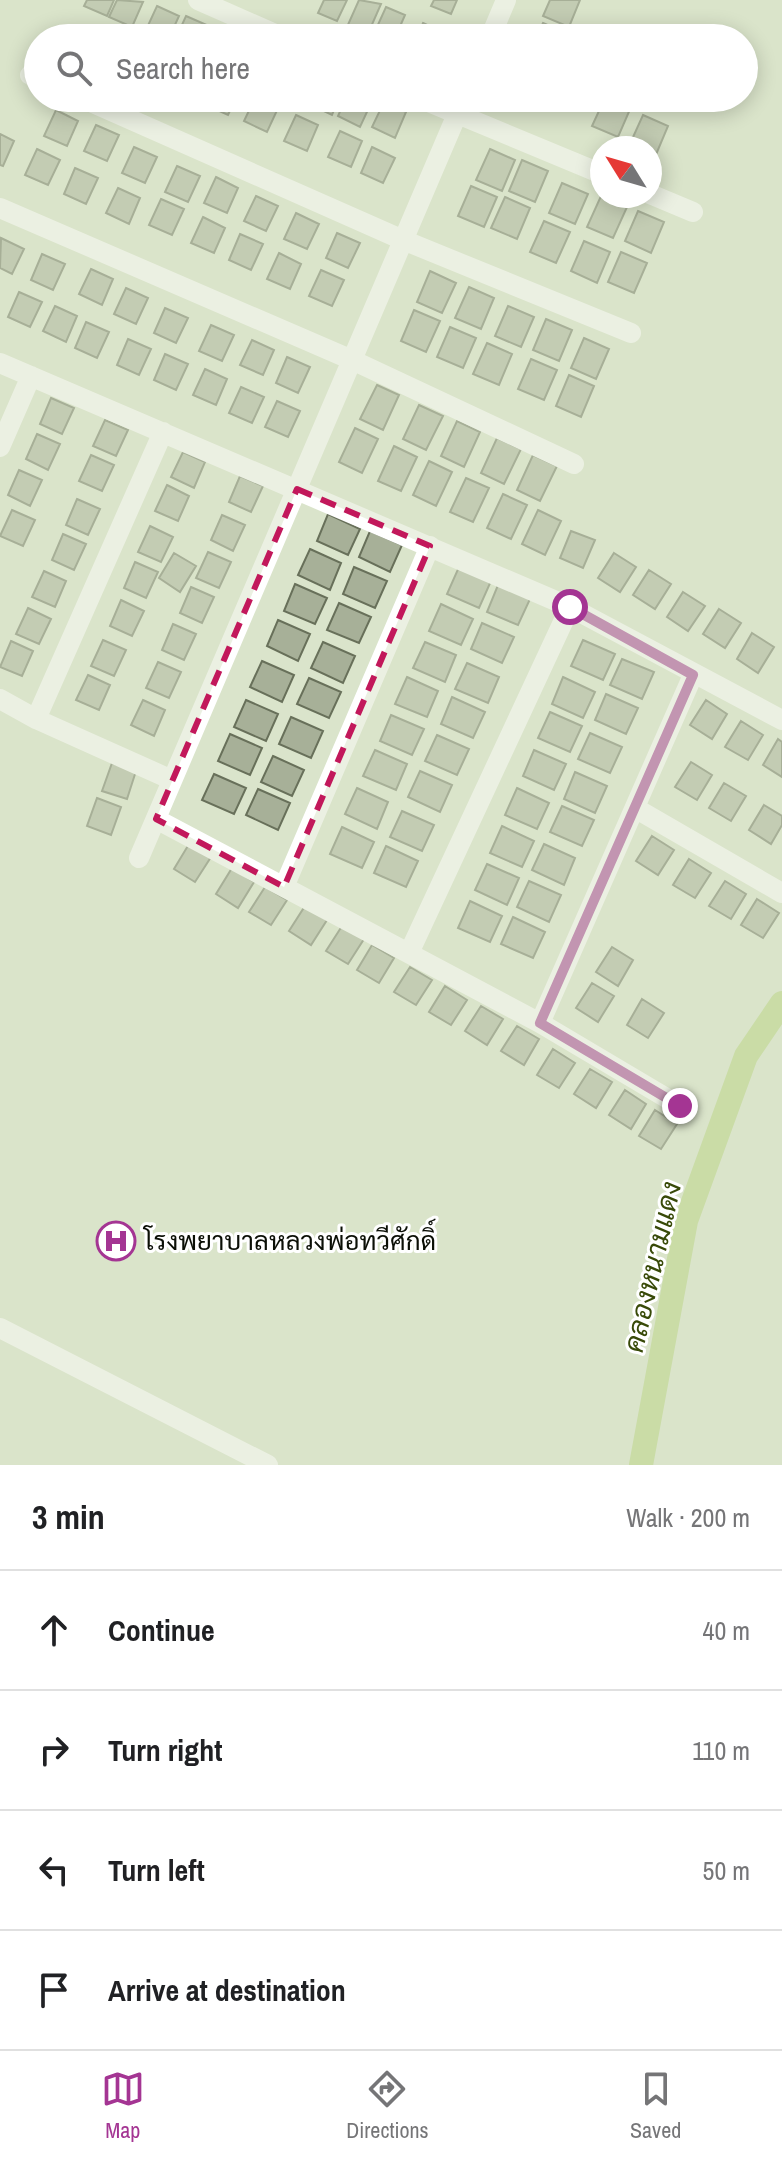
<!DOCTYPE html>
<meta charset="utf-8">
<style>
body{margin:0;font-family:"Archivo Narrow",Sarabun,sans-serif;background:#f6f6f6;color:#202124}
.compass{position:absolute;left:590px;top:136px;width:72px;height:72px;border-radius:50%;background:#fff;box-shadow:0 4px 20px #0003;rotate:307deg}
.stop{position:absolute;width:24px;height:24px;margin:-18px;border:6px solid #a43593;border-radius:50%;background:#fff}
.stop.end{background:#a43593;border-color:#fff;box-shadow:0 2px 8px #0008}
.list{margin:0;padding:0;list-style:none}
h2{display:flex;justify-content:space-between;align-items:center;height:104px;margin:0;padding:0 32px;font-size:34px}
h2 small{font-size:26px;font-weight:400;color:#757577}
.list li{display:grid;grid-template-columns:52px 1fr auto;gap:24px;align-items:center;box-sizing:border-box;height:120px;padding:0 32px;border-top:2px solid #e0e0e0}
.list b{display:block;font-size:30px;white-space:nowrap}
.list em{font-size:26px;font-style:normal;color:#757577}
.icon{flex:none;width:44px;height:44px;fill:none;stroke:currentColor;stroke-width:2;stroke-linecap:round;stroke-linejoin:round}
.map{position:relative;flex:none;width:782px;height:1465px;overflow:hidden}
.search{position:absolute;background:#fff;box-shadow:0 4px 20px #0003;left:24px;right:24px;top:24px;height:88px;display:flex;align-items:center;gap:20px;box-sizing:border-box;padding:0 28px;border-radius:44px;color:#757577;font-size:30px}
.sheet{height:584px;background:#fff}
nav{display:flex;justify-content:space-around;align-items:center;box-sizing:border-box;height:112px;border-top:2px solid #e0e0e0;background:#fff;font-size:22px;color:#757577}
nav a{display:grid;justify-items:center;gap:4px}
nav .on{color:#a43593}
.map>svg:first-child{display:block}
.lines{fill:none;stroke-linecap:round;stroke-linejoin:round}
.canal{stroke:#b5d37b;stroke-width:24}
.building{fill:#a7b098;stroke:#68705a;stroke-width:2}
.minor{stroke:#fff;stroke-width:20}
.route{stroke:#a43593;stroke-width:10}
.marked{fill:none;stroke:#c2185b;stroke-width:6;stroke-dasharray:16 10;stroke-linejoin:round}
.labels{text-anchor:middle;stroke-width:6;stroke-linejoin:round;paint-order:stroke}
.poi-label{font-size:26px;fill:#0b0f06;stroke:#fff;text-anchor:start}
.water-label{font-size:28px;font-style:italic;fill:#384a08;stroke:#fff}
</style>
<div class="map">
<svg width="782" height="1465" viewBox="0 0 782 1465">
<rect width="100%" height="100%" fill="#dae4cb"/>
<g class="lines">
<path class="canal" d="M 641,1465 L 686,1221 L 746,1056 L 782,1003"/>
</g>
<path class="building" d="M 87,0 L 114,0 L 107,16 L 84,6 Z
M 117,0 L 143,2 L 132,27 L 109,17 Z
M 324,0 L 347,0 L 337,21 L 318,13 Z
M 359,0 L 381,4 L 367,36 L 347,27 Z
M 434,0 L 457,0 L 451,14 L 431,6 Z
M 550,0 L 580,0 L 569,27 L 543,16 Z
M 157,6 L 179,16 L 169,38 L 145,32 Z
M 386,7 L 405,15 L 395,38 L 372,38 Z
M 186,16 L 209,26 L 203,38 L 176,38 Z
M 423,23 L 442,32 L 440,38 L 417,38 Z
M 543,23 L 568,34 L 566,38 L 536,38 Z
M 209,98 L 236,98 L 228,115 L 206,105 Z
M 255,98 L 279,106 L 267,132 L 244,121 Z
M 312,98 L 339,98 L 332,115 L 309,104 Z
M 346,98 L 372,101 L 360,127 L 338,116 Z
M 605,98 L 631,107 L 618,137 L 592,126 Z
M 384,102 L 406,112 L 395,138 L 372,127 Z
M 56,110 L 78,121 L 67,146 L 44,136 Z
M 296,115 L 318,125 L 307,151 L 284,141 Z
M 643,115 L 668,126 L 655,157 L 650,155 L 650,148 L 629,146 Z
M 96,125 L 119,135 L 107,161 L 84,151 Z
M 340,131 L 362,141 L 351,167 L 328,157 Z
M 0,134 L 14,141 L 3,166 L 0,165 Z
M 134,147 L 157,157 L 145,183 L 122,173 Z
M 372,147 L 395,158 L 383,183 L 361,173 Z
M 37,149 L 60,160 L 48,185 L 25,175 Z
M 490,149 L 515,160 L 502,191 L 476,180 Z
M 522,160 L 548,171 L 535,202 L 509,191 Z
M 177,166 L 200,176 L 188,202 L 165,192 Z
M 75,168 L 98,178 L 86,204 L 64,194 Z
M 216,177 L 238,188 L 227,213 L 204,203 Z
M 562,183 L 588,194 L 575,224 L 549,213 Z
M 471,186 L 497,197 L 484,227 L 458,216 Z
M 118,188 L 140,198 L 129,224 L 106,213 Z
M 256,196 L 278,206 L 266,231 L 244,221 Z
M 601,196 L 627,207 L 613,238 L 587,227 Z
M 505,197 L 530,208 L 517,239 L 491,228 Z
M 161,199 L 184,209 L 172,235 L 149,225 Z
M 638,211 L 664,222 L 651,253 L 625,241 Z
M 296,213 L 319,224 L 307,249 L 284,239 Z
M 203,217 L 225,228 L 214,253 L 191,243 Z
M 544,221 L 570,232 L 556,263 L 530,252 Z
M 337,233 L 360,243 L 348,268 L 326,258 Z
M 240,234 L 263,244 L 251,270 L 229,260 Z
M 1,238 L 24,249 L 12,274 L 0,268 Z
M 584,241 L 610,252 L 597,283 L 571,271 Z
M 621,252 L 647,263 L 634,293 L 608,282 Z
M 279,253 L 301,264 L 290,289 L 267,279 Z
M 42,254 L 65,264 L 53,290 L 31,280 Z
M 91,269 L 113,279 L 102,305 L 79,294 Z
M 321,270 L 344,280 L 332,306 L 309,296 Z
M 430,271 L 456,283 L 442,313 L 417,302 Z
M 469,287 L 494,298 L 481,329 L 455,318 Z
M 126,288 L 148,298 L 136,324 L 114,314 Z
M 19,292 L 42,302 L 30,327 L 8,317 Z
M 55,306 L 77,316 L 66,342 L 43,331 Z
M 508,306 L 534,317 L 521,347 L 495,336 Z
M 165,308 L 188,318 L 176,343 L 154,333 Z
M 414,310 L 440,321 L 426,352 L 401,341 Z
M 546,319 L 572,330 L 559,361 L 533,350 Z
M 86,322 L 109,332 L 97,358 L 75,348 Z
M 211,325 L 234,335 L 222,361 L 199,351 Z
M 450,327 L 476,338 L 463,368 L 437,357 Z
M 584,338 L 609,349 L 596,379 L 571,368 Z
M 128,339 L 151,349 L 139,375 L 117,365 Z
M 252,340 L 274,350 L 263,375 L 240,365 Z
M 487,343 L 512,354 L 499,385 L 473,374 Z
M 165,354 L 188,364 L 176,390 L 154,380 Z
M 287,357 L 310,367 L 298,393 L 276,383 Z
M 531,359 L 557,370 L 544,400 L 518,389 Z
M 205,369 L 227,379 L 216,405 L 193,395 Z
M 569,375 L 594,386 L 581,417 L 556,406 Z
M 377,385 L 399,395 L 383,430 L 360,419 Z
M 241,387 L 264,397 L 252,423 L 229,413 Z
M 51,398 L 74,408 L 62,434 L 40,424 Z
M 277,401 L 300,411 L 288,437 L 265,427 Z
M 419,405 L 443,416 L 426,450 L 403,439 Z
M 105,420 L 128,430 L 116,456 L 93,446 Z
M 457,421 L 480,432 L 464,467 L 441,456 Z
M 355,428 L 378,439 L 362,473 L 339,462 Z
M 37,434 L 60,444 L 48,470 L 26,459 Z
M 497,438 L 521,449 L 504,484 L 481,473 Z
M 394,446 L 417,457 L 401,491 L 378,481 Z
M 183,452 L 205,462 L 194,488 L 171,477 Z
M 91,455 L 114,465 L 102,491 L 79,481 Z
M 533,455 L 557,466 L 540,501 L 517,490 Z
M 429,461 L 452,472 L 436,506 L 413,495 Z
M 19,470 L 42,480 L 30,506 L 8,495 Z
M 240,476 L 263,486 L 251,512 L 229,502 Z
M 466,478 L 489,488 L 473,522 L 450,512 Z
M 167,485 L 189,496 L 178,521 L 155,511 Z
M 503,494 L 527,505 L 511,539 L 487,528 Z
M 77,499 L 100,509 L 88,535 L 66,525 Z
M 12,510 L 35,520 L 23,546 L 0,536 Z
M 538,510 L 561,521 L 545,555 L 522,544 Z
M 328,514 L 360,529 L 348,555 L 317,541 Z
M 222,515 L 245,525 L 233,551 L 211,540 Z
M 150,526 L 173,537 L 161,562 L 138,552 Z
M 370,531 L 402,545 L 390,572 L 359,557 Z
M 571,531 L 595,540 L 583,568 L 560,558 Z
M 63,534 L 86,544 L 74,570 L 52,560 Z
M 310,549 L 341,563 L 330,590 L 298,575 Z
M 208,552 L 231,562 L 219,588 L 196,578 Z
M 174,553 L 196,566 L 180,592 L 159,578 Z
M 614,553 L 636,567 L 620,592 L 598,578 Z
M 135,562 L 158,572 L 146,598 L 124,588 Z
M 354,567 L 387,581 L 375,608 L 343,594 Z
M 459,567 L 491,581 L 479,608 L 447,594 Z
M 649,570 L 671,584 L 655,609 L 633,595 Z
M 44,571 L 66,581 L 55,607 L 32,597 Z
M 295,584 L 327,598 L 315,624 L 284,611 Z
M 498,585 L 530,599 L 518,625 L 487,612 Z
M 191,587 L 214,597 L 202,623 L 180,613 Z
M 683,592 L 705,606 L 688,631 L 667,617 Z
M 121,600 L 144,611 L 132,636 L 110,626 Z
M 339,603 L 371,617 L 359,643 L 327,630 Z
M 441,604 L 473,619 L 461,645 L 429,631 Z
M 28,608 L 51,619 L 39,644 L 16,634 Z
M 719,609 L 741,623 L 725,648 L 703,634 Z
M 278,620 L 310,634 L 298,661 L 267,646 Z
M 482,623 L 514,637 L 502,663 L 471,649 Z
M 173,624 L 196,634 L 184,660 L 162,650 Z
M 752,633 L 774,647 L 758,673 L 737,659 Z
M 103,640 L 126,650 L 114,676 L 91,666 Z
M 583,640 L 615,654 L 603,680 L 571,666 Z
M 11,641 L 33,651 L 22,676 L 0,667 Z
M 323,642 L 355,656 L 343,683 L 311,668 Z
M 425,642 L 456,655 L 445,682 L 413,668 Z
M 622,659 L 654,672 L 642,699 L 610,685 Z
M 262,661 L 294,675 L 282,702 L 250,687 Z
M 158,662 L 181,672 L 169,698 L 146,688 Z
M 467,663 L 499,677 L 488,703 L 455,689 Z
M 88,675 L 110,685 L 99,710 L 76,700 Z
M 407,677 L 438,691 L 427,717 L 395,704 Z
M 563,677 L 595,692 L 583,718 L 552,704 Z
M 309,678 L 341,692 L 329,718 L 297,704 Z
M 606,694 L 638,708 L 626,734 L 595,720 Z
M 452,697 L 485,712 L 473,738 L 441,724 Z
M 143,700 L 165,710 L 154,736 L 131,725 Z
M 246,700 L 278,714 L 266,741 L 234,727 Z
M 706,700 L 727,714 L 712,739 L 690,725 Z
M 550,712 L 582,726 L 570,752 L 538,738 Z
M 391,715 L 424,729 L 412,755 L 380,741 Z
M 291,717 L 323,731 L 311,758 L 279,744 Z
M 741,721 L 763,735 L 748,760 L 725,747 Z
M 590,733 L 622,747 L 610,773 L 578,759 Z
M 230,734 L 262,748 L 250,775 L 218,761 Z
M 437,735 L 469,749 L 457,775 L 425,761 Z
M 778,739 L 782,742 L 782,777 L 763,765 Z
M 375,750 L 407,764 L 396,790 L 363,776 Z
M 534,750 L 566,764 L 554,790 L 523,776 Z
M 273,756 L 304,770 L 292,796 L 261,782 Z
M 691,762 L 712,775 L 697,800 L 675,787 Z
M 112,763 L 136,771 L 127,799 L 102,791 Z
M 420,771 L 452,785 L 440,812 L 408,797 Z
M 575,772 L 607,786 L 595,813 L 564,799 Z
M 214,774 L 246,788 L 234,814 L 202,800 Z
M 724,783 L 746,796 L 731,821 L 709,808 Z
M 357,788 L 388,802 L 377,829 L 345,814 Z
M 517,788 L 549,803 L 537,829 L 505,815 Z
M 258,789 L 290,803 L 278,830 L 246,815 Z
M 97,798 L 121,807 L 111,835 L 87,826 Z
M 764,805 L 782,816 L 782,825 L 771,844 L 749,830 Z
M 562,806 L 594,820 L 582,846 L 550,832 Z
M 402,811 L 434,825 L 422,851 L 390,837 Z
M 502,826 L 534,841 L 522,867 L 490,853 Z
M 342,827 L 374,842 L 362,868 L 330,854 Z
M 652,836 L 674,850 L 658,875 L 636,861 Z
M 189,844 L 211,857 L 195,882 L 174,869 Z
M 544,844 L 575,858 L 564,885 L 532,870 Z
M 386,846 L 418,861 L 406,887 L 374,873 Z
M 689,859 L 711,873 L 695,898 L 673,885 Z
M 487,864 L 519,878 L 507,905 L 475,890 Z
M 232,868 L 254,882 L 238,908 L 216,894 Z
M 529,881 L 561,895 L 549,922 L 517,907 Z
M 725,881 L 746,894 L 731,919 L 709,906 Z
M 265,887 L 287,900 L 271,925 L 249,912 Z
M 757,899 L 779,913 L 763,938 L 741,925 Z
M 470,901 L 502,916 L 490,942 L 458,928 Z
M 305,906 L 327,920 L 311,945 L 289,931 Z
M 513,917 L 545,932 L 533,958 L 501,944 Z
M 342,926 L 364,939 L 348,964 L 326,951 Z
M 372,945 L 394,958 L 379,983 L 357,970 Z
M 612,947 L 633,960 L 618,986 L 596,972 Z
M 410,967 L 432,980 L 416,1005 L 394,992 Z
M 592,983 L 614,996 L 598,1022 L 576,1008 Z
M 445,986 L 467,1000 L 451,1025 L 429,1012 Z
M 642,999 L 664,1013 L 648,1038 L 627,1025 Z
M 481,1006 L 503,1019 L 487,1045 L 465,1031 Z
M 517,1026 L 539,1039 L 524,1065 L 501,1051 Z
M 553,1049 L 575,1063 L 559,1088 L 537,1075 Z
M 590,1069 L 612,1082 L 596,1108 L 574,1094 Z
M 625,1090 L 646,1104 L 631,1129 L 609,1115 Z
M 655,1110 L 677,1124 L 661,1149 L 639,1136 Z"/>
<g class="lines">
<path class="minor" d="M 198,0 L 284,38
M 490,38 L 506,0
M 30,75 L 38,78
M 82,98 L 403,240 L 631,333
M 419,98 L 602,174
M 650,194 L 693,212
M 0,208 L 352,360 L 574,464
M 0,363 L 570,607 L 782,720
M 0,447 L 31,376
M 0,699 L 36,719 L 172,780
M 36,719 L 163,432
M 635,808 L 782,893
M 156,819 L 540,1023 L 680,1106
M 139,858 L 464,98
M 284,887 L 430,546
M 409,953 L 570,607
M 540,1023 L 693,675
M 0,1328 L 268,1465"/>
</g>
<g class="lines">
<path class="route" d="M 570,607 L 693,675 L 540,1023 L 680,1106"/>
</g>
<path d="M0 0H782V1465H0ZM 297,489 L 430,546 L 284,887 L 156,819 Z" fill="#dae4cb" fill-opacity=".55" fill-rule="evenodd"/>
<path class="marked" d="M 297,489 L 430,546 L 284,887 L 156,819 Z"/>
<defs>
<symbol id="hospital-ring" viewBox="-11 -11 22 22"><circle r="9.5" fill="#fff" stroke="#a43593" stroke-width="1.5"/><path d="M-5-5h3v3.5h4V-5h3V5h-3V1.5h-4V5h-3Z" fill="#a43593"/></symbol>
</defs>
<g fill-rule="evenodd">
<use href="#hospital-ring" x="94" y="1219" width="44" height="44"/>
</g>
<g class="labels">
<g class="poi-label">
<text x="144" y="1250">โรงพยาบาลหลวงพ่อทวีศักดิ์</text>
</g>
<g class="water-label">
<text transform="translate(652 1267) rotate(-77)" y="10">คลองหนามแดง</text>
</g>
</g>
</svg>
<svg class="compass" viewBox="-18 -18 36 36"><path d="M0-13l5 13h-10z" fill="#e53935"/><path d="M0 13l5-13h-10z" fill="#757577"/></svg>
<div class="stop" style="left:570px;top:607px"></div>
<div class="stop end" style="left:680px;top:1106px"></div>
<div class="search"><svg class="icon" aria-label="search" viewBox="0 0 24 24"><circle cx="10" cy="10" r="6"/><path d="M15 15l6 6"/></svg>Search here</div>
</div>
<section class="sheet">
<h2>3 min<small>Walk · 200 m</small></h2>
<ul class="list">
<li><svg class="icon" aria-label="ahead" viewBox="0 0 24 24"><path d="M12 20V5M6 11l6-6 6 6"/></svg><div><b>Continue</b></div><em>40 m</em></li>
<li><svg class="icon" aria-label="right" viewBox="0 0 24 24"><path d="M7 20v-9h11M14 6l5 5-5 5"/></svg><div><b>Turn right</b></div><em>110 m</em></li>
<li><svg class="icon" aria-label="left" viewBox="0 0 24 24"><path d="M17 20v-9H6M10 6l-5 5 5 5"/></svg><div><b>Turn left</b></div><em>50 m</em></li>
<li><svg class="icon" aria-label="arrive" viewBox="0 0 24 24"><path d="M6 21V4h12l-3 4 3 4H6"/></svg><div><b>Arrive at destination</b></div></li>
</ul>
</section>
<nav>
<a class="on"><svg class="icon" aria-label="map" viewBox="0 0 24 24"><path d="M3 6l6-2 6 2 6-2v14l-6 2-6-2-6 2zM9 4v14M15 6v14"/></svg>Map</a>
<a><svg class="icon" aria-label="directions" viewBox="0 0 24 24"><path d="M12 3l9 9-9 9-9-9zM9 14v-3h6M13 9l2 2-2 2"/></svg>Directions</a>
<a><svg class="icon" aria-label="saved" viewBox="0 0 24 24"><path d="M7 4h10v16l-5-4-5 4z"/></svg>Saved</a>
</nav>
